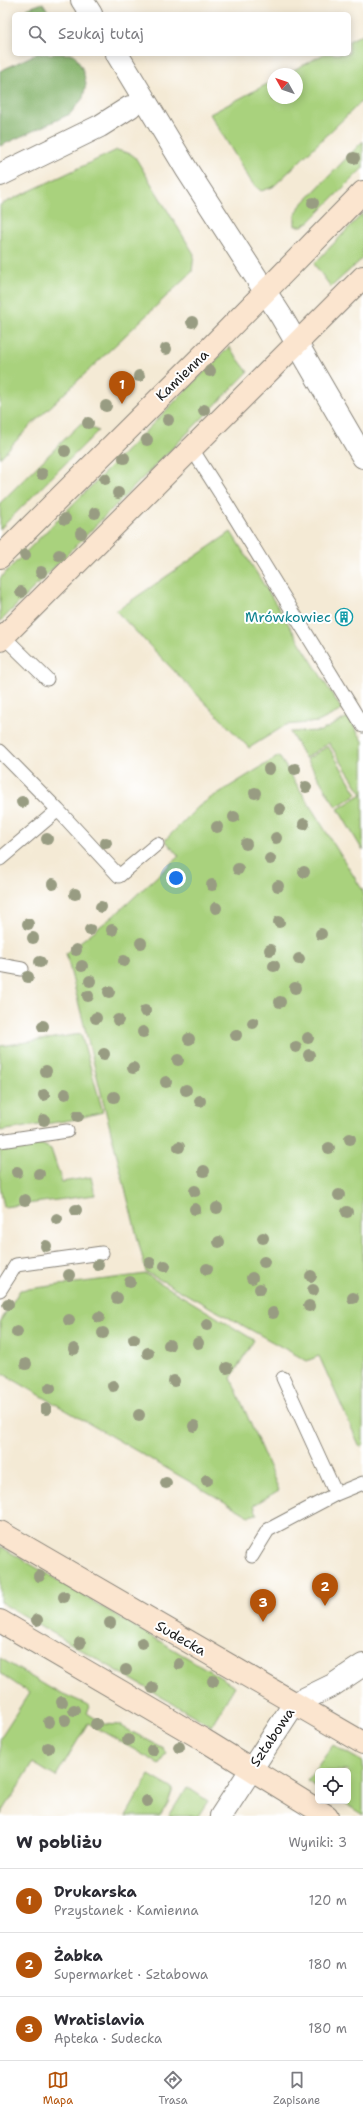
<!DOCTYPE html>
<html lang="pl">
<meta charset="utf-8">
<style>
body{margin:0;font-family:"Shantell Sans",sans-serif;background:#f7f7f7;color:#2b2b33}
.controls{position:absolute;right:12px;bottom:12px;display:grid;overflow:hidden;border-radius:6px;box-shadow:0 2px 10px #0003}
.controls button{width:36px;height:36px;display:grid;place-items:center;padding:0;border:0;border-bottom:1px solid #e1e1e2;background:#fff;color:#2b2b33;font:20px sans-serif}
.compass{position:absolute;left:267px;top:68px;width:36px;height:36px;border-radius:50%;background:#fff;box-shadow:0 2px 10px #0003;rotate:310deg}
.you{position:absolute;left:176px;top:878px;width:14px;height:14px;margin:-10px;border:3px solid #fff;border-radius:50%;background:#1a73e8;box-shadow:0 0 0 6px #1a73e833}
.badge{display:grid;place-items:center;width:26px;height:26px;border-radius:50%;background:#b45309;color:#fff;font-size:13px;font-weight:700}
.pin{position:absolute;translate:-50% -33px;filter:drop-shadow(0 1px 2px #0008)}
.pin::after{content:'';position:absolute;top:21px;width:14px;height:12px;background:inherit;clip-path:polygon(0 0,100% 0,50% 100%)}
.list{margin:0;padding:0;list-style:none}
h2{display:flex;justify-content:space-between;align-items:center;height:52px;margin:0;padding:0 16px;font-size:17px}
h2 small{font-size:13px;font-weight:400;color:#7c7c81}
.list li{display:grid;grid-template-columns:26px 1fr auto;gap:12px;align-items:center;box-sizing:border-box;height:64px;padding:0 16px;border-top:1px solid #e1e1e2}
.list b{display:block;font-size:15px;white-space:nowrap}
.list p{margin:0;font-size:13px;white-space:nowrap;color:#7c7c81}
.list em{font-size:13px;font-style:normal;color:#7c7c81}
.icon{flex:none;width:22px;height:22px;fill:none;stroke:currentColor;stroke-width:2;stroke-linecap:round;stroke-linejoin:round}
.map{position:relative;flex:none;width:363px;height:1816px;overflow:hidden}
.search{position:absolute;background:#fff;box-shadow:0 2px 10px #0003;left:12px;right:12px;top:12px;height:44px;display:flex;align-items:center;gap:10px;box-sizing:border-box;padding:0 14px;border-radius:6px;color:#7c7c81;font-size:15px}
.sheet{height:244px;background:#fff}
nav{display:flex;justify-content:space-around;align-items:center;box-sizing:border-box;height:56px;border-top:1px solid #e1e1e2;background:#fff;font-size:11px;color:#7c7c81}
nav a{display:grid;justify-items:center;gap:2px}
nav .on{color:#b45309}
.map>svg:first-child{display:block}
.green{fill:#a9d27d;stroke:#62774c}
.forest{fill:#86b46c;stroke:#516844}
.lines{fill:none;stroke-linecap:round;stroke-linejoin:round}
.lane-casing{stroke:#888378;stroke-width:15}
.street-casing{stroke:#888378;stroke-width:24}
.secondary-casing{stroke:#888378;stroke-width:24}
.lane{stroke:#fff;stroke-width:13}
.street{stroke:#fff;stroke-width:22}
.secondary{stroke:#fbe5cf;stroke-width:22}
.tree{fill:#989c82}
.labels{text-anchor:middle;stroke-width:4;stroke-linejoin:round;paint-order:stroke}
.street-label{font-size:14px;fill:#1c1c1c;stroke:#fff}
.culture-label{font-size:14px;fill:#0d838f;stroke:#fff;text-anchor:end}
</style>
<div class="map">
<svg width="363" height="1816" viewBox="0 0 363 1816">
<rect width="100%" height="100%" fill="#fff"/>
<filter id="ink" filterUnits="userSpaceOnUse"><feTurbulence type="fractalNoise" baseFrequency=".025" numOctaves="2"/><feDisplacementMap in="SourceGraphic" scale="8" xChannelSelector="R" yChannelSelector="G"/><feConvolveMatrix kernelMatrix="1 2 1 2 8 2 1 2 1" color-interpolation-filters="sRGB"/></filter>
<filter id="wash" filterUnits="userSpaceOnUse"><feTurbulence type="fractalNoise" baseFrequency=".012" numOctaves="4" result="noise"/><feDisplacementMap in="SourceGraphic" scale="16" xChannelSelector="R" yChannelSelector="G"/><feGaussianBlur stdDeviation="0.9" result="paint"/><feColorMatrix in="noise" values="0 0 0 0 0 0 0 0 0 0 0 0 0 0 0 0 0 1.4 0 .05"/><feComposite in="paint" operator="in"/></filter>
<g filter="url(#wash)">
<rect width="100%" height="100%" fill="#f4ead5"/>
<path class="green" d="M 363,34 L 363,100 L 273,187 L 261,191 L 252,183 L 210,114 L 273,81 L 273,98 L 297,98 L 297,74 L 286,74 L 324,54 L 349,54 L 349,41 Z
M 363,141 L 363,168 L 310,221 L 302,226 L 295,226 L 295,216 L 300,206 Z
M 117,150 L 131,154 L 135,157 L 194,254 L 192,272 L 28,428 L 0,458 L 0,205 Z
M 363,213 L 363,258 L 331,287 L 314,264 Z
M 229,347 L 248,372 L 0,622 L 0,578 Z
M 81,423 L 98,431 L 0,529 L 0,503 Z
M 231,532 L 342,710 L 318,722 L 286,725 L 249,748 L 116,611 Z
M 348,717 L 363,741 L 363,851 L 338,809 L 362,794 L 329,743 L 305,758 L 290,732 L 321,731 Z
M 328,746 L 357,794 L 336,807 L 307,759 Z
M 279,756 L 363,891 L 363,1445 L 360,1447 L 319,1356 L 307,1361 L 146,1272 L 66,953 L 117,913 L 179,856 L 165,840 L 198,807 L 209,799 Z
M 81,1034 L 103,1112 L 71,1120 L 0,1131 L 0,1046 Z
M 41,1144 L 51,1149 L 62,1182 L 91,1177 L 95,1195 L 4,1207 L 0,1186 L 0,1149 Z
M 146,1274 L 254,1340 L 231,1378 L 279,1490 L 254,1505 L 257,1514 L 249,1516 L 0,1372 L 0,1322 L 20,1290 Z
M 0,1546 L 235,1686 L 211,1726 L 0,1602 Z
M 0,1658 L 50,1688 L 86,1704 L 90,1707 L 87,1713 L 104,1724 L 119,1725 L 163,1748 L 166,1754 L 159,1764 L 88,1723 L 56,1777 L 33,1763 L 0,1816 L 0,1738 L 29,1693 L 0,1673 Z
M 333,1745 L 363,1762 L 363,1815 L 341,1801 L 348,1801 L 348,1771 L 318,1771 L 318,1788 L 307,1781 Z
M 149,1775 L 173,1789 L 168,1803 L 160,1816 L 126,1816 Z
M 187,1787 L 208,1801 L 198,1816 L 169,1816 Z"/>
<path class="forest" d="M 43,3 L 50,14 L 28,14 L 26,9 Z
M 36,54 L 74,54 L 83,70 L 86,84 L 83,98 L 70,114 L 0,146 L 0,71 Z"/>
</g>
<g filter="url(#ink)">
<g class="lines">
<defs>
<path id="lane" d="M 192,449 L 220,493 L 363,726
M 4,637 L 47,679
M 0,751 L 58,810
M 0,859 L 58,810 L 119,876 L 157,844
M 0,965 L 22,969
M 0,1141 L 67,1131
M 0,1290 L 16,1265 L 102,1253
M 283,1378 L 336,1494
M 252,1556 L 268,1530 L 336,1494 L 363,1483"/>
<path id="street" d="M 82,0 L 91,14
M 117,54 L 187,170 L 281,316 L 363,457
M 0,175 L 100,126 L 130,107
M 221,1816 L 294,1704 L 333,1685 L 363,1665"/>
<path id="secondary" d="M 0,557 L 206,352 L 363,192
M 0,640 L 363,277
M 0,1532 L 363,1743
M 0,1621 L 204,1740 L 327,1816"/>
</defs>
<use href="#lane" class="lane-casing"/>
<use href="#street" class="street-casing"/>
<use href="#secondary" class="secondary-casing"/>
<use href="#lane" class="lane"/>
<use href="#street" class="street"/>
<use href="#secondary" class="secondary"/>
</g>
<g class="tree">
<circle cx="354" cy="158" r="6"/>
<circle cx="313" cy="203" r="6"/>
<circle cx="192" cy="322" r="6"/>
<circle cx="166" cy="349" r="6"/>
<circle cx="210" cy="371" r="6"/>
<circle cx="139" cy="376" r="6"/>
<circle cx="106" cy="406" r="6"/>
<circle cx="204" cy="410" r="6"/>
<circle cx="168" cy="420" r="6"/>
<circle cx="88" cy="423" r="6"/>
<circle cx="147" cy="440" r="6"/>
<circle cx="65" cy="451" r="6"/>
<circle cx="124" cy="458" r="6"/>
<circle cx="42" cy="474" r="6"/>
<circle cx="105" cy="479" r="6"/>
<circle cx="118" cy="493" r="6"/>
<circle cx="95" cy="513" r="6"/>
<circle cx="65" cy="519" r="6"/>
<circle cx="81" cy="533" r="6"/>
<circle cx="25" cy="555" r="6"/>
<circle cx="59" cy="555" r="6"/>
<circle cx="41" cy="572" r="6"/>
<circle cx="21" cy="592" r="6"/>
<circle cx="269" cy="769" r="6"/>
<circle cx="295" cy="769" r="6"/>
<circle cx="306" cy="787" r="6"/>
<circle cx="255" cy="793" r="6"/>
<circle cx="22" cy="802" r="6"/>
<circle cx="280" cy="809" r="6"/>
<circle cx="234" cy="817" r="6"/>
<circle cx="304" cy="824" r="6"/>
<circle cx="217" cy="827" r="6"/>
<circle cx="276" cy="838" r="6"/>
<circle cx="47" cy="839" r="6"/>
<circle cx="106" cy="843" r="6"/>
<circle cx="246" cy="844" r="6"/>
<circle cx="270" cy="859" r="6"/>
<circle cx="238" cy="869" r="6"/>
<circle cx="304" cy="872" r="6"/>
<circle cx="53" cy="884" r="6"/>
<circle cx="212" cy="885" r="6"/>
<circle cx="278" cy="886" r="6"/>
<circle cx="75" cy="894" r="6"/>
<circle cx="101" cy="907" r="6"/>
<circle cx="216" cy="908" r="6"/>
<circle cx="279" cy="922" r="6"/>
<circle cx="28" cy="924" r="6"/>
<circle cx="90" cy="930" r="6"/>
<circle cx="112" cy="930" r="6"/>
<circle cx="321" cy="934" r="6"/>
<circle cx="33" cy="938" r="6"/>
<circle cx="141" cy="943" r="6"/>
<circle cx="76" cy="950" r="6"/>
<circle cx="270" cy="950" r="6"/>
<circle cx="299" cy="959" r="6"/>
<circle cx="124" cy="961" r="6"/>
<circle cx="40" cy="962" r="6"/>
<circle cx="82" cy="966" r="6"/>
<circle cx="274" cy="966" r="6"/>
<circle cx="28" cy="977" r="6"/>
<circle cx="90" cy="981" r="6"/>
<circle cx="295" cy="988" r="6"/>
<circle cx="109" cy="992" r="6"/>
<circle cx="88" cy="996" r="6"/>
<circle cx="280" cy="1002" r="6"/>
<circle cx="145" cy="1011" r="6"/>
<circle cx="96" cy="1018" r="6"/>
<circle cx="118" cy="1020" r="6"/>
<circle cx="253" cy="1023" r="6"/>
<circle cx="43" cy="1026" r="6"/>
<circle cx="143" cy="1032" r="6"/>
<circle cx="236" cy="1035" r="6"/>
<circle cx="308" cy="1038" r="6"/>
<circle cx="189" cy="1039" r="6"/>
<circle cx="296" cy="1047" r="6"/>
<circle cx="104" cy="1054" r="6"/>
<circle cx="309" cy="1055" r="6"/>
<circle cx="178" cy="1060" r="6"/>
<circle cx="133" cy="1068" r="6"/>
<circle cx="46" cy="1071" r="6"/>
<circle cx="166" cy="1082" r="6"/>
<circle cx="186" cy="1090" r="6"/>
<circle cx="65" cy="1094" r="6"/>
<circle cx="44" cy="1095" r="6"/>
<circle cx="114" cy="1097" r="6"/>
<circle cx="200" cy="1101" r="6"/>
<circle cx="78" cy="1116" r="6"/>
<circle cx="44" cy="1120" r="6"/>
<circle cx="350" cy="1139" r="6"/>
<circle cx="179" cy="1147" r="6"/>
<circle cx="329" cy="1148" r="6"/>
<circle cx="204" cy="1171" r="6"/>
<circle cx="17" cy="1172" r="6"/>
<circle cx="39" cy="1174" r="6"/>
<circle cx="195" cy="1191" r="6"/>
<circle cx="339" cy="1195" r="6"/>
<circle cx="25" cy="1200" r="6"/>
<circle cx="217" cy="1208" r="6"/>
<circle cx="195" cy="1209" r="6"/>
<circle cx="76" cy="1210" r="6"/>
<circle cx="347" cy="1212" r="6"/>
<circle cx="57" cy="1219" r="6"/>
<circle cx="263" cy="1238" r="6"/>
<circle cx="219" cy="1242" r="6"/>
<circle cx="46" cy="1246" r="6"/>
<circle cx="264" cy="1262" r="6"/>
<circle cx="150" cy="1263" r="6"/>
<circle cx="98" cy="1265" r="6"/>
<circle cx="165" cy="1266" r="6"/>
<circle cx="207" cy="1269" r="6"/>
<circle cx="69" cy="1275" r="6"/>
<circle cx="311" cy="1276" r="6"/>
<circle cx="252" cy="1278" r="6"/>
<circle cx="130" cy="1282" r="6"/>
<circle cx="260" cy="1289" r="6"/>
<circle cx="313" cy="1290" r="6"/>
<circle cx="117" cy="1298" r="6"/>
<circle cx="353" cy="1298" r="6"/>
<circle cx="8" cy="1304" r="6"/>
<circle cx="309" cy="1306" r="6"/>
<circle cx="273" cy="1313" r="6"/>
<circle cx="99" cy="1317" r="6"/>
<circle cx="69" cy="1320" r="6"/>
<circle cx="207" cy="1325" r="6"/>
<circle cx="17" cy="1332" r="6"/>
<circle cx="103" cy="1333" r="6"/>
<circle cx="134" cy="1339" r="6"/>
<circle cx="198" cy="1343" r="6"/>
<circle cx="169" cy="1345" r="6"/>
<circle cx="74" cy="1349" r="6"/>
<circle cx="148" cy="1353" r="6"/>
<circle cx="26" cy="1364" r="6"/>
<circle cx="227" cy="1368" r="6"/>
<circle cx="174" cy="1381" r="6"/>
<circle cx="113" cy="1386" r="6"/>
<circle cx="50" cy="1388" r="6"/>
<circle cx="46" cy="1409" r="6"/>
<circle cx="139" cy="1415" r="6"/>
<circle cx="194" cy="1426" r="6"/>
<circle cx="207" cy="1480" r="6"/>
<circle cx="166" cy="1483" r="6"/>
<circle cx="39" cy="1576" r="6"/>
<circle cx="64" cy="1597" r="6"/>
<circle cx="37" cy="1620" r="6"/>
<circle cx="110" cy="1623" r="6"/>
<circle cx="80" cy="1643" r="6"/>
<circle cx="142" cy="1643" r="6"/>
<circle cx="179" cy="1664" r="6"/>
<circle cx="126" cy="1670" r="6"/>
<circle cx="213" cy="1681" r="6"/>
<circle cx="153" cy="1688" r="6"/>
<circle cx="62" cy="1702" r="6"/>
<circle cx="74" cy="1710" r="6"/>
<circle cx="65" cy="1720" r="6"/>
<circle cx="49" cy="1722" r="6"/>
<circle cx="96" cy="1724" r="6"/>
<circle cx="128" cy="1740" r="6"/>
<circle cx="179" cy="1747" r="6"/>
<circle cx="48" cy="1748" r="6"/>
<circle cx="152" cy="1750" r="6"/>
<circle cx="147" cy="1801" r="6"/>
</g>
</g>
<defs>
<symbol id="building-ring" viewBox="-11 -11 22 22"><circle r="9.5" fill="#fff" stroke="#0f9aa8" stroke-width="1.5"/><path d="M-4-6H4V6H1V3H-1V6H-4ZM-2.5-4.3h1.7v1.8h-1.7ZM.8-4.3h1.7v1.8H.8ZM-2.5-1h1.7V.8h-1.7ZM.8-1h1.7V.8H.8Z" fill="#0f9aa8"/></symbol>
</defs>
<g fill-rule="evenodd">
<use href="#building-ring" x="334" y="607" width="20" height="20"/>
</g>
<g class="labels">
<g class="street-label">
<text transform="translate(182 375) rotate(-44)" y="5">Kamienna</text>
<text transform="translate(181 1638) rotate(30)" y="5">Sudecka</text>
<text transform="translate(272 1737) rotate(-56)" y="5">Sztabowa</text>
</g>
<g class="culture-label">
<text x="331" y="622">Mrówkowiec</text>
</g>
</g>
</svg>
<div class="controls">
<button><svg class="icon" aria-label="locate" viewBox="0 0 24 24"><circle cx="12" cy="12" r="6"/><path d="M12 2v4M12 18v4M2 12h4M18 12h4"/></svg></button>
</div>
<svg class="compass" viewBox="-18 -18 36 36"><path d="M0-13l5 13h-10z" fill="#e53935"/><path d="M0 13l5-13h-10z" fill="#7c7c81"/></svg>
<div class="you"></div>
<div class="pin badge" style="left:122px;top:404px">1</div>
<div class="pin badge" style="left:325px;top:1606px">2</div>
<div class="pin badge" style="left:263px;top:1622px">3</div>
<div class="search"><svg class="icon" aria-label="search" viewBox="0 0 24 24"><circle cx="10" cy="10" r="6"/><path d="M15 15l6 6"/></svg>Szukaj tutaj</div>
</div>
<section class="sheet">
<h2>W pobliżu<small>Wyniki: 3</small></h2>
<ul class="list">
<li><span class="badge">1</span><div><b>Drukarska</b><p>Przystanek · Kamienna</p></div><em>120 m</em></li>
<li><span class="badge">2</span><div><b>Żabka</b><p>Supermarket · Sztabowa</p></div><em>180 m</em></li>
<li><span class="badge">3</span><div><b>Wratislavia</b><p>Apteka · Sudecka</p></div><em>180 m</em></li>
</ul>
</section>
<nav>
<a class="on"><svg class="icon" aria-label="map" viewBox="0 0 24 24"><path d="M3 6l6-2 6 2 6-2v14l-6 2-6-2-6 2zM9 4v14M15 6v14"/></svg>Mapa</a>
<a><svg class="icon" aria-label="directions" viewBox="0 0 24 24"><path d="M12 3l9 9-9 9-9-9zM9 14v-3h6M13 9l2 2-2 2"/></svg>Trasa</a>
<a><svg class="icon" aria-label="saved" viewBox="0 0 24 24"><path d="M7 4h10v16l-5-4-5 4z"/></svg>Zapisane</a>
</nav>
